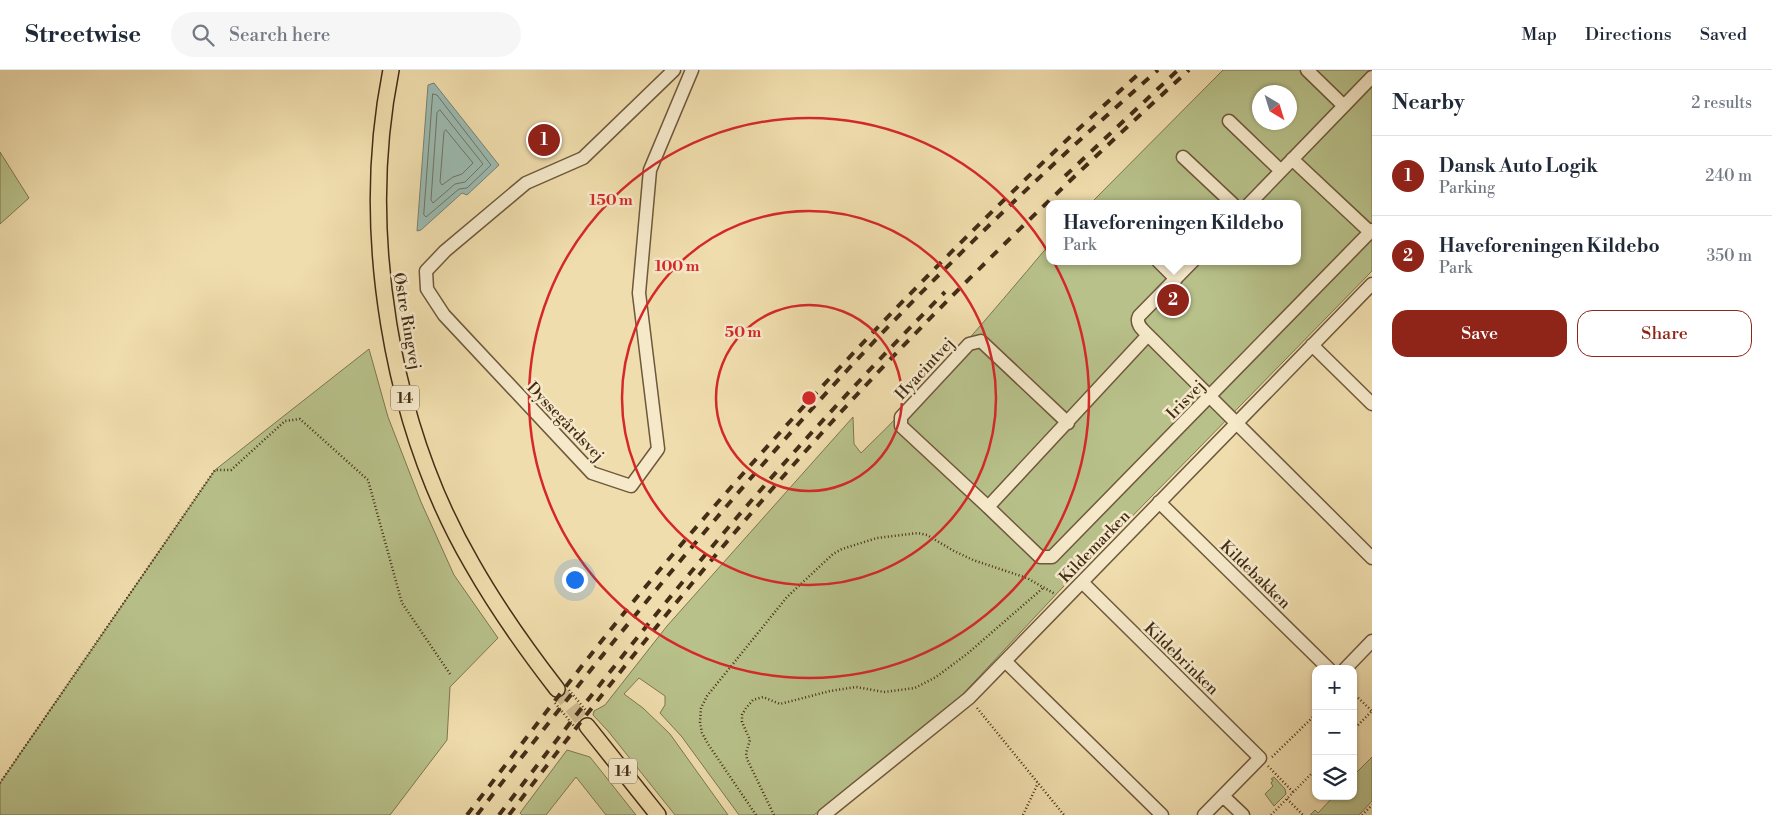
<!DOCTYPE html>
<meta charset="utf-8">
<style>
body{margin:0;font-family:"Libre Bodoni",serif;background:#f6f6f7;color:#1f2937}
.controls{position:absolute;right:15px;bottom:15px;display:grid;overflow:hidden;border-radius:10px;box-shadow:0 1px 4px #0004}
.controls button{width:45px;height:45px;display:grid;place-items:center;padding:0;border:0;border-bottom:1px solid #e0e1e3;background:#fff;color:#1f2937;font:25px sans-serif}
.compass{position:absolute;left:1252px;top:15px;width:45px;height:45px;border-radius:50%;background:#fff;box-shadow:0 1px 4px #0004;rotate:142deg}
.you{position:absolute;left:574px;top:509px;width:18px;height:18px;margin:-12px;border:4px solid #fff;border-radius:50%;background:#1a73e8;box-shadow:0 0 0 8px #1a73e833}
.badge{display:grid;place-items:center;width:32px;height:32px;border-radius:50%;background:#8f2418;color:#fff;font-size:16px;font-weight:700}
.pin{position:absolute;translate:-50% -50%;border:2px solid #fff;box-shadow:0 1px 5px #0006}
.popup{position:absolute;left:1046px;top:130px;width:255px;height:65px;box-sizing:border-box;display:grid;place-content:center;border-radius:10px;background:#fff;filter:drop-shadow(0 1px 4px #0005);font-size:16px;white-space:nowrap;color:#747a83}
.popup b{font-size:19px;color:#1f2937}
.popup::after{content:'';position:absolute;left:50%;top:100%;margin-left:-10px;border:10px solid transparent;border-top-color:#fff}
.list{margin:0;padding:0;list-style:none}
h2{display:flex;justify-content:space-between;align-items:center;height:65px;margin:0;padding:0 20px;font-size:21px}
h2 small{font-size:16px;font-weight:400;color:#747a83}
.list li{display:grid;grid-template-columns:32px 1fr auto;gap:15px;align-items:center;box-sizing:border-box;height:80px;padding:0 20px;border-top:1px solid #e0e1e3}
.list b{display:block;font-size:19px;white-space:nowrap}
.list p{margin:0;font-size:16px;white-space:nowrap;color:#747a83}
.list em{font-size:16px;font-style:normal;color:#747a83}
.actions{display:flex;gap:10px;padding:15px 20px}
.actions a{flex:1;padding:11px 0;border:1px solid #8f2418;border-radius:15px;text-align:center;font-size:18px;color:#8f2418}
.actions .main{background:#8f2418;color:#fff}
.icon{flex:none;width:28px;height:28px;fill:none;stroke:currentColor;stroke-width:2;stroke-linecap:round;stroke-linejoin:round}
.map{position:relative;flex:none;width:1372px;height:745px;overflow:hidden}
header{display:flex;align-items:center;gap:30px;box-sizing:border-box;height:70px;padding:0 25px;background:#fff;border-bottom:1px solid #e0e1e3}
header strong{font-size:24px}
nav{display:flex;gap:28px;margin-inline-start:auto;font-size:18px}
.search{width:350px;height:45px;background:#f6f6f7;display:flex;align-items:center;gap:12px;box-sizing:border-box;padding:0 18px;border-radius:28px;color:#747a83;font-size:19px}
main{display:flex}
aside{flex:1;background:#fff}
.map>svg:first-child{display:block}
.green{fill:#b8c18a;stroke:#7e7650;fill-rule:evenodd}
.water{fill:#9bbab1;stroke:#788173}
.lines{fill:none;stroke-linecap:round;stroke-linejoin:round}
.shore{stroke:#707364;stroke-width:1}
.major-tunnel{stroke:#ceba8f;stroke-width:15;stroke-dasharray:15 8;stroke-linecap:butt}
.minor-casing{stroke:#6f583c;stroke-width:15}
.major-casing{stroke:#442c16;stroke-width:18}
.path{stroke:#442c16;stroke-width:2.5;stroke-dasharray:1 2.5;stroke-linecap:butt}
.minor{stroke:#f5e9ca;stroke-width:12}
.major{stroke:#f0ddad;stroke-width:15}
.rail{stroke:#442c16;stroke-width:4;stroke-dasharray:9 9;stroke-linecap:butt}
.ring{fill:none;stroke:#d62828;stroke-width:2.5}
.labels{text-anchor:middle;stroke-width:5;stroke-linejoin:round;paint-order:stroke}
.shield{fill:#f5e9ca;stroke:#79654c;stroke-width:1}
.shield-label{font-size:15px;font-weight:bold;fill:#442c16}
.street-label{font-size:16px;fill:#442c16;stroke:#f5e9ca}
.centre{fill:#d62828;stroke:#f5e9ca;stroke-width:2.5}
.ring-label{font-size:15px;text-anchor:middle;font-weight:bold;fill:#d62828;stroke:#f5e9ca;stroke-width:5;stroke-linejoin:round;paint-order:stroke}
</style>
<header>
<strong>Streetwise</strong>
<div class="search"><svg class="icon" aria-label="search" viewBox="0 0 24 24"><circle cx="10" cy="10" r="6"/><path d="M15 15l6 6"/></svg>Search here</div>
<nav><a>Map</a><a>Directions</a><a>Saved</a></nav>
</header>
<main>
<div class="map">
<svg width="1372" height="745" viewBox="0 0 1372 745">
<rect width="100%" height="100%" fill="#f0ddad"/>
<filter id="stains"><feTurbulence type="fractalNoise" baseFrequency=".004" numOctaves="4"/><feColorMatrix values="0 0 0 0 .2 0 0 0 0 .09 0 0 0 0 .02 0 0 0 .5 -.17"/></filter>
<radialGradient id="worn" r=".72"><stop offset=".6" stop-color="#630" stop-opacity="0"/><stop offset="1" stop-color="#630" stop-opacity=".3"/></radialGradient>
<path class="green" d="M 1223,0 L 1372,0 L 1372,201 L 1063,517 L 961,626 L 814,745 L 739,745 L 682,667 L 660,643 L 665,635 L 665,626 L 639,608 L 624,624 L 643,638 L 670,664 L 728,745 L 675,745 L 608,661 L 593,645 L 594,641 L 605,635 L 667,556 L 853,347 L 854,374 L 861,383 C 929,318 989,246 1049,175 L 1049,191 L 1297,191 L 1297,134 L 1090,134 ZM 1260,22 L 1290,22 L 1290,52 L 1260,52 Z
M 0,82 L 29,128 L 0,154 Z
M 369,279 L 388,347 L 421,432 L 454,505 L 498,568 L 450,617 L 447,670 L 390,745 L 0,745 L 0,713 L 215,400 Z
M 567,680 L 590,687 L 636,745 L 606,745 L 576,707 L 546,745 L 522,745 L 520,743 Z
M 1372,687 L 1372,731 L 1359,745 L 1310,745 L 1315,740 L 1318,743 L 1334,726 L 1353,726 L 1353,706 Z
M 1274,707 L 1285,719 L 1286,724 L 1274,736 L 1265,724 L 1273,716 L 1271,713 L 1273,710 L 1271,709 Z"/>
<path class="water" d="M 434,13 L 499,95 L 467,125 L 462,123 L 421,160 L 417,161 L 428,15 Z"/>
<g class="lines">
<path class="shore" d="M 433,24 L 437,25 L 491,95 L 467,118 L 459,119 L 426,147 L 424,145 Z
M 440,40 L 483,94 L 465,112 L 455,114 L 433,133 L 431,130 L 437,43 Z
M 446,60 L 473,93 L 462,104 L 453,107 L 442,115 L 440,112 L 444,62 Z"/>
<path class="major-tunnel" d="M 557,619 L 587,656"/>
<defs>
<path id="minor" d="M 674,0 L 583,88 L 526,113 L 445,181 L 426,201 L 427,219 L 444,245 L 592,403 L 631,416 L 658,379 L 639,223 L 650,100 L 692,0
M 1307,0 L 1344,36
M 1229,51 L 1281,101
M 1183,87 L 1233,134
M 1292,89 L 1370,162
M 1249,134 L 1372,7
M 1158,191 L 1176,209
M 1193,191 L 1139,246 C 1135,254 1143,260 1148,265 L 988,437 L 1040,487 L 1052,487 L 1372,160
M 1148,265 L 1372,488
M 1312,275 L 1372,334
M 1159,432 L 1329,599
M 988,437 L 901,356 L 901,347 L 969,274 L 981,271 L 1068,353
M 1082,512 L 1260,688 L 1204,745
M 1005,591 L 1162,745
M 1345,599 L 1372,571
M 1223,726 L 1243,745
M 824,745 L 969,628 L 1372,214"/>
<path id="major" d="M 391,0 C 359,160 390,353 472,494 C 497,538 526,579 557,619
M 587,656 L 658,745"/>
</defs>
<use href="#minor" class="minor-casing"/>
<use href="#major" class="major-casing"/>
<path class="path" d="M 569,620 L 588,643
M 1353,623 L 1372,641
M 555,633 L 574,656
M 977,638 L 1064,745
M 1353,660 L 1372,641
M 1272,687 L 1316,644
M 1268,696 L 1293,722
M 0,713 L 215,400 L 231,400 L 285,351 L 300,349 L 368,410 L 402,533 L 450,604
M 1287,729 L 1303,745
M 756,745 L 708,674 L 702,663 L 700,652 L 701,638 L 707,626 L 787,527 L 833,484 L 842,479 L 877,468 L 918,463 L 927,465 L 954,481 L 973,490 L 1027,508 L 1055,524
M 774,745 L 747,689 L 746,683 L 750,670 L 742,652 L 742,645 L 746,638 L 753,630 L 763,627 L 780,634 L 830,621 L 856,617 L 884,622 L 915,618 L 936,607 L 967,584 L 1043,518
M 1023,745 L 1038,713
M 1271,745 L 1316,699
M 1362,745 L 1372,735"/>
<use href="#minor" class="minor"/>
<use href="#major" class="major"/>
<path class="rail" d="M 1065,106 L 1178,0
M 467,745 C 535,657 602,567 674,483 C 820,312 976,150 1143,0
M 477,745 C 576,616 678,490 786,368 C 901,237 1027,115 1158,0
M 499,745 C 562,663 625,581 691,502 C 771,405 856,312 945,222
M 509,745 C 618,602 730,462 852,330 C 959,215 1073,106 1189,0"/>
</g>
<g class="ring">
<circle cx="809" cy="328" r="93"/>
<circle cx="809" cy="328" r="187"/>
<circle cx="809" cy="328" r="280"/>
</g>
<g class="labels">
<g class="shield">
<rect x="391" y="315.5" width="28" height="25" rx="4"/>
<rect x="609" y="688.5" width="28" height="25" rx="4"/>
</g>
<g class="shield-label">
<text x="405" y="333">14</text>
<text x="623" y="706">14</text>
</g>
<g class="street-label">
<text transform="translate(408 251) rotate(80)" y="6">Østre Ringvej</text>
<text transform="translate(924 298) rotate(-47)" y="6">Hyacintvej</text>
<text transform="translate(1185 329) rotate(-46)" y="6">Irisvej</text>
<text transform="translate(566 351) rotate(46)" y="6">Dyssegårdsvej</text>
<text transform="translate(1094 476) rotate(-46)" y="6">Kildemarken</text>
<text transform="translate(1256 504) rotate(44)" y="6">Kildebakken</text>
<text transform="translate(1182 588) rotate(44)" y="6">Kildebrinken</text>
</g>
</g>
<circle cx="809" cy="328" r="8" class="centre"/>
<g class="ring-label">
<text x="611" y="135">150 m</text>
<text x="677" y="201">100 m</text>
<text x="743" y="267">50 m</text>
</g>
<rect width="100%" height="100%" filter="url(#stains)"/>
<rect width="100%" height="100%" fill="url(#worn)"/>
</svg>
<div class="controls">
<button>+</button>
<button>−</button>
<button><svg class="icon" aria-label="layers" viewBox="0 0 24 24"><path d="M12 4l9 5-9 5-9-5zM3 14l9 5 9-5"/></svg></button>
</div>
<svg class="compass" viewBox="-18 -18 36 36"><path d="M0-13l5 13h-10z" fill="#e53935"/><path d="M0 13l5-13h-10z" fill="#747a83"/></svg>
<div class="you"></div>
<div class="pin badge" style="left:544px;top:70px">1</div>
<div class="pin badge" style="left:1173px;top:230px">2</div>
<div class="popup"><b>Haveforeningen Kildebo</b>Park</div>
</div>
<aside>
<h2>Nearby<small>2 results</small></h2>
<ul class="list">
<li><span class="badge">1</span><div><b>Dansk Auto Logik</b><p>Parking</p></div><em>240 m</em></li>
<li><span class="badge">2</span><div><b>Haveforeningen Kildebo</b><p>Park</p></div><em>350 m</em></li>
</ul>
<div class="actions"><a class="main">Save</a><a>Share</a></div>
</aside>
</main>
